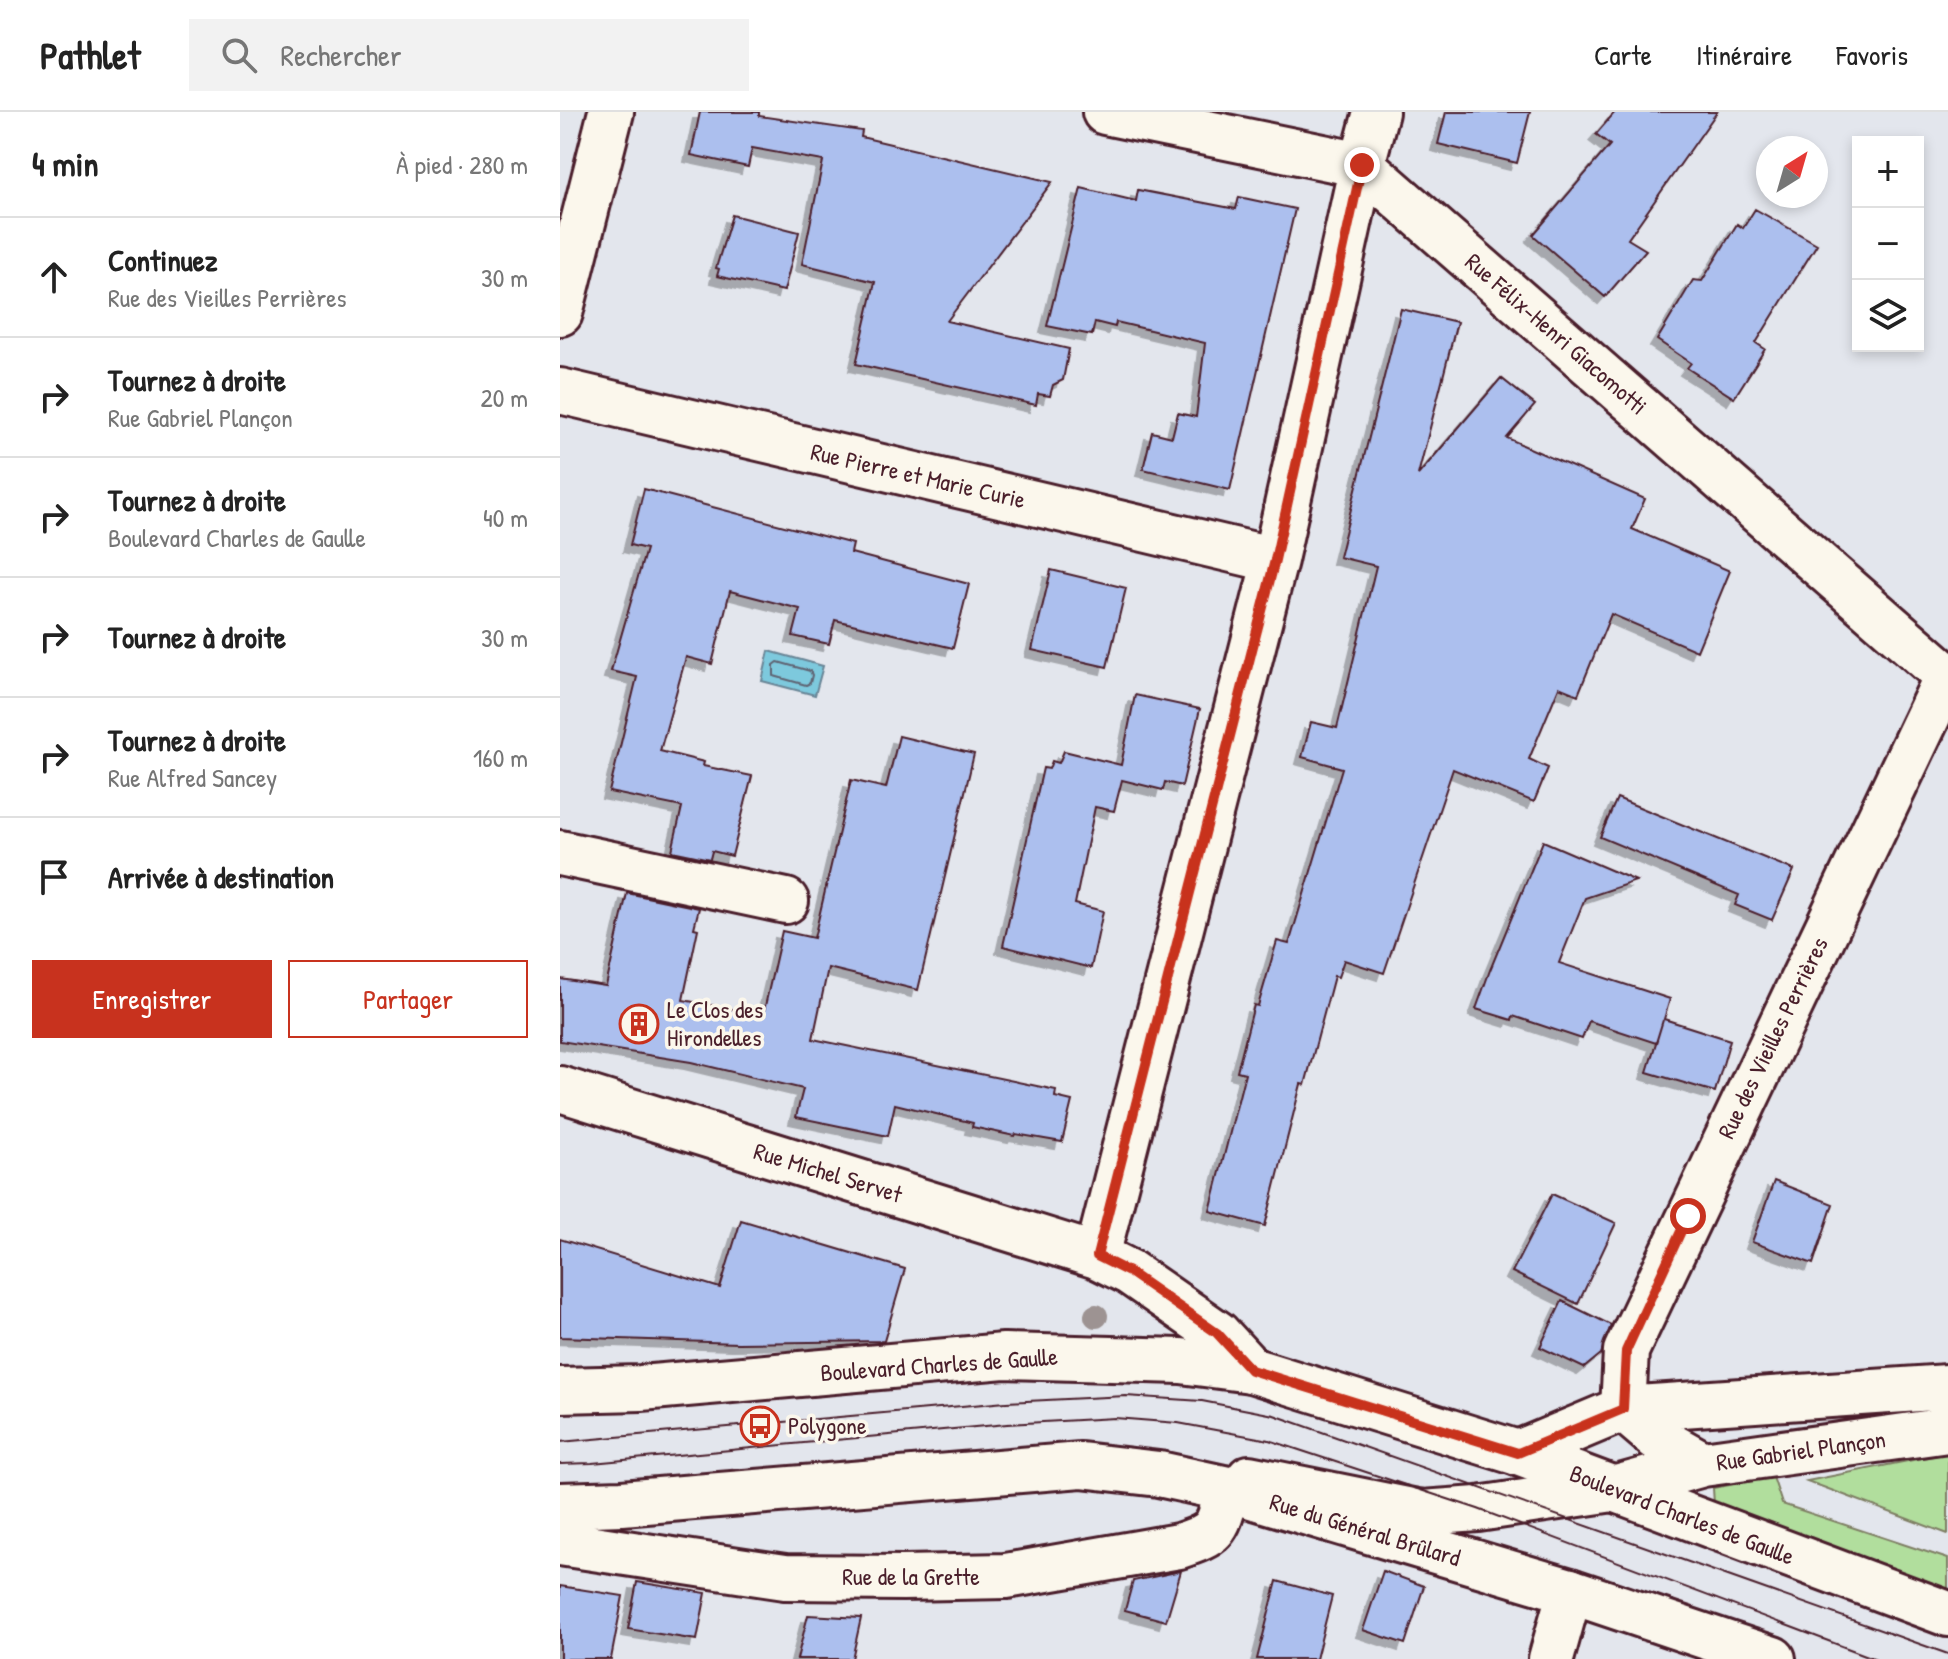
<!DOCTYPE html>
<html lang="fr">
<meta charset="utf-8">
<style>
body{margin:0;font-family:"Patrick Hand",sans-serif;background:#f2f2f2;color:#222}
.controls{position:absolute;right:24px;top:24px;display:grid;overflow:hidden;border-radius:0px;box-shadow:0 4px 12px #0003}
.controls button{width:72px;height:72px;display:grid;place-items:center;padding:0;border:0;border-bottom:2px solid #e0e0e0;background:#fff;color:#222;font:40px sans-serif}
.compass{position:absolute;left:1196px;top:24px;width:72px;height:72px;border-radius:50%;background:#fff;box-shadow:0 4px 12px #0003;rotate:37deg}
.stop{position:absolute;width:24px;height:24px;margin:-18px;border:6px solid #c8321e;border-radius:50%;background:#fff}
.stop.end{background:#c8321e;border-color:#fff;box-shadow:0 2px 8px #0008}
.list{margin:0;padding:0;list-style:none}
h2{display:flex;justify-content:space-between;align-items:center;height:104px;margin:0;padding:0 32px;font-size:34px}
h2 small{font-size:26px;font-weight:400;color:#767676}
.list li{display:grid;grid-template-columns:52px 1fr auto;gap:24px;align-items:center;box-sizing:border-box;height:120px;padding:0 32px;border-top:2px solid #e0e0e0}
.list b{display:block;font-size:30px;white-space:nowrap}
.list p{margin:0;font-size:26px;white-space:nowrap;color:#767676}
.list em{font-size:26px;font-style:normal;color:#767676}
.actions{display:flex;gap:16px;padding:24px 32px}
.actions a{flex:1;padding:18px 0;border:2px solid #c8321e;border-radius:0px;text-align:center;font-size:28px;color:#c8321e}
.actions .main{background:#c8321e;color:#fff}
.icon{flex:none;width:44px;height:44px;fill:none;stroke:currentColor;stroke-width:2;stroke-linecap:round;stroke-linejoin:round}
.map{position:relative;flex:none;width:1388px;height:1547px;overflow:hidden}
header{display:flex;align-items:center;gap:48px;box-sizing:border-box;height:112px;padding:0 40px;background:#fff;border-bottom:2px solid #e0e0e0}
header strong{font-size:38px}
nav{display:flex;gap:44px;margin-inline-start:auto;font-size:28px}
.search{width:560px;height:72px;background:#f2f2f2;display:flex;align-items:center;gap:20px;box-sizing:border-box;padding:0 28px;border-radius:0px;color:#767676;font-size:30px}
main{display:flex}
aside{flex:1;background:#fff}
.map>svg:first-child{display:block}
.green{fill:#b1de9d;stroke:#7e7e64;stroke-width:2}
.water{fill:#7dc9dd;stroke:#698596;stroke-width:2}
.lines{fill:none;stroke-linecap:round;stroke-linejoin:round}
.shore{stroke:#5e6372;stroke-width:2}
.building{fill:#acbfee;stroke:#4a1f2b;stroke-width:2;filter:url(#shadow)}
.minor-casing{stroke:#4a1f2b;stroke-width:50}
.major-casing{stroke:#4a1f2b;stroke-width:50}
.minor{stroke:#fbf7ec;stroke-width:44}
.major{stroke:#fbf7ec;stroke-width:44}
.tram{stroke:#4a1f2b;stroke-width:2}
.tree{fill:#9d9392}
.route{stroke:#c8321e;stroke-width:10}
.labels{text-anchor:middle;stroke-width:7;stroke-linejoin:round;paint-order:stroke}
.street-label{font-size:24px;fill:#4a1f2b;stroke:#fbf7ec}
.poi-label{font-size:24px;fill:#4a1f2b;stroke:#fbf7ec;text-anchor:start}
</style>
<header>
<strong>Pathlet</strong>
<div class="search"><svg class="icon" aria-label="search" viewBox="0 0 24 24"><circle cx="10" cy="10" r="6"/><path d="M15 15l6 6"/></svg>Rechercher</div>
<nav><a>Carte</a><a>Itinéraire</a><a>Favoris</a></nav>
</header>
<main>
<aside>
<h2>4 min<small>À pied · 280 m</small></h2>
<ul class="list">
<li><svg class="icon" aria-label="ahead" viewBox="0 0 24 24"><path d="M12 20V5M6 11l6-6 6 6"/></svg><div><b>Continuez</b><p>Rue des Vieilles Perrières</p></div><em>30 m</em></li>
<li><svg class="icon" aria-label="right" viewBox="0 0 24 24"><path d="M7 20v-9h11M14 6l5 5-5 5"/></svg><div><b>Tournez à droite</b><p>Rue Gabriel Plançon</p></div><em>20 m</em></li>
<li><svg class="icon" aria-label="right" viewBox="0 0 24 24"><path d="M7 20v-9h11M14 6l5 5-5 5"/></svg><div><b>Tournez à droite</b><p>Boulevard Charles de Gaulle</p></div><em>40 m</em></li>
<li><svg class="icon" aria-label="right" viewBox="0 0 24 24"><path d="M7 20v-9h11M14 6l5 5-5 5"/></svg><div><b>Tournez à droite</b></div><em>30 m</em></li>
<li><svg class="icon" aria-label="right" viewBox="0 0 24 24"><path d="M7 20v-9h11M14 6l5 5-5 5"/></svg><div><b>Tournez à droite</b><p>Rue Alfred Sancey</p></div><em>160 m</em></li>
<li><svg class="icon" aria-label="arrive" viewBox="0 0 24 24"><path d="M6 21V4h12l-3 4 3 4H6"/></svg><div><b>Arrivée à destination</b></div></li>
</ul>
<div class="actions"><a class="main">Enregistrer</a><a>Partager</a></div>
</aside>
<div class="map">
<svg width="1388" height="1547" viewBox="0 0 1388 1547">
<defs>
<filter id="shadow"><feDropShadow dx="-7" dy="7" stdDeviation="0" flood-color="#0004"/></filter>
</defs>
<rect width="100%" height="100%" fill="#e3e6ed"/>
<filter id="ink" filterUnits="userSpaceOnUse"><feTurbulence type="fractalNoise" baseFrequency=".0125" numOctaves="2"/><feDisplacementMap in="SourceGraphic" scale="16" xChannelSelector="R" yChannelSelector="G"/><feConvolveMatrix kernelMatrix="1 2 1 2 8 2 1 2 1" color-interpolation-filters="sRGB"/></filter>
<g filter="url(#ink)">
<path class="green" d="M 1388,1341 L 1388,1422 L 1247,1369 Z
M 1213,1365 L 1222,1392 L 1388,1447 L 1388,1479 L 1154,1392 L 1153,1376 Z"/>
<path class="water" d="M 209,539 L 263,554 L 255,583 L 202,569 Z"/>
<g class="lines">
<path class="shore" d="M 218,550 L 250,559 L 252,563 L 250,571 L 246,573 L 214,564 L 214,553 Z"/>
</g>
<path class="building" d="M 140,0 L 199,0 L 199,4 L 302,19 L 301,25 L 492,70 L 387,209 L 509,237 L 503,268 L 493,273 L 490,284 L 478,282 L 476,293 L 296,252 L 315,170 L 242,152 L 263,49 L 192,36 L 188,55 L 131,43 Z
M 886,0 L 970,0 L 957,51 L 878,32 Z
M 1055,0 L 1157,0 L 1068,127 L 1086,138 L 1045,185 L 973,123 L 1050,33 L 1036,22 Z
M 521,76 L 576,89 L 578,78 L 676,97 L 679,85 L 735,97 L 670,378 L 583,357 L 592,320 L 612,325 L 618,301 L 636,305 L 645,231 L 556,210 L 555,215 L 535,210 L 532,223 L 487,214 Z
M 1195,97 L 1257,132 L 1196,231 L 1205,237 L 1174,286 L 1127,256 L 1131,251 L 1097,228 L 1133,168 L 1142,169 L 1177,112 L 1183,116 Z
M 172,103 L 239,120 L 224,179 L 157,164 L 159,157 L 156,156 Z
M 841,197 L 897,210 L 858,363 L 941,266 L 975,293 L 947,326 L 1085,387 L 1072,417 L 1170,459 L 1137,539 L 1051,502 L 1018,583 L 999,575 L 969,647 L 988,656 L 974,690 L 893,657 L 824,861 L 784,848 L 778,865 L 774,864 L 745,973 L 741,972 L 705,1114 L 650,1099 L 685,961 L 677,959 L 694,893 L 698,894 L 717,829 L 729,832 L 782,656 L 742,645 L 751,610 L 777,616 L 816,454 L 779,445 Z
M 84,377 L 293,432 L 291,441 L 409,472 L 393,536 L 275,508 L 269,532 L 233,524 L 240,497 L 170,479 L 152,552 L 126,545 L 100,639 L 144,650 L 143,654 L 192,664 L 172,744 L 152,739 L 150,747 L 112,739 L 122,695 L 49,680 L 77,565 L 51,559 L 86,437 L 70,433 Z
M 491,458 L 566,476 L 547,555 L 472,538 Z
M 575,583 L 640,597 L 622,674 L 605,670 L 603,678 L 562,668 L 554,699 L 535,695 L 515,792 L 543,799 L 531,856 L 443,834 L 483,656 L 489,657 L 492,649 L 499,651 L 504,639 L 561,653 Z
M 339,624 L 414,642 L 358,878 L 268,856 L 253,927 L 496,978 L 495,985 L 512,989 L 502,1030 L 456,1022 L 455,1024 L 412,1015 L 413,1011 L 335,992 L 328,1024 L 236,1005 L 243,977 L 131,950 L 0,929 L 0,867 L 46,874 L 67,781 L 139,796 L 134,816 L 138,817 L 123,888 L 203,903 L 222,819 L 254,826 L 291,668 L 326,676 Z
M 1057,686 L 1234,758 L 1212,808 L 1175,793 L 1179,783 L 1040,725 Z
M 983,729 L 1076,769 L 1025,786 L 999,851 L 1110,887 L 1104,907 L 1170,928 L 1155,980 L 1087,960 L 1103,908 L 1096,931 L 1029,909 L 1022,927 L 953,904 L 952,908 L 916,897 L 930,858 Z
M 1214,1069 L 1273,1092 L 1253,1152 L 1192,1130 Z
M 992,1082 L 1056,1111 L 1018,1192 L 952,1160 Z
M 181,1108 L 345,1157 L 324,1229 L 178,1231 L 0,1225 L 0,1127 L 160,1176 Z
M 1002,1189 L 1051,1213 L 1041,1242 L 1024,1256 L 980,1235 Z
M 621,1459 L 606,1509 L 565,1498 L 573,1469 Z
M 823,1459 L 864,1474 L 845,1532 L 803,1518 Z
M 717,1469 L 772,1484 L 756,1547 L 697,1547 Z
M 77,1470 L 146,1481 L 137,1528 L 68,1517 Z
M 0,1474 L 63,1484 L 51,1547 L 0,1547 Z
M 248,1503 L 301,1506 L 292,1547 L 237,1547 Z"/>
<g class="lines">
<defs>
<path id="minor" d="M 545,0 L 802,53 L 1387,564
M 0,201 L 51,0
M 0,279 L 715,448
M 0,741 L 226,789
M 0,977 L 537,1144 L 569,1160 L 657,1221 L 691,1258
M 537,1144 L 715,448 L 802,53 L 816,0
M 958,1341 L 1063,1297 L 1388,1275
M 1143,1352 L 1097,1326 L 1063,1297 L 1066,1239 L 1073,1224 L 1388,562
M 689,1366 L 862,1401 L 918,1397 L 1053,1377 L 1143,1352 L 1388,1318
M 0,1431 L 225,1465 L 343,1466 L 446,1464 L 619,1434 C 659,1421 657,1417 668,1377
M 991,1547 L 1010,1479"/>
<path id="major" d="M 0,1278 L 81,1276 L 444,1244 L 621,1249 L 691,1258 L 958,1341 L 1388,1502
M 0,1393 L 62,1391 L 521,1353 L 599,1362 L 668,1377 L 1010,1479 L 1213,1547"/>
</defs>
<use href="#minor" class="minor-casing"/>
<use href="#major" class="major-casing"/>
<use href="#minor" class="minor"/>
<use href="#major" class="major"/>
<path class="tram" d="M 0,1330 L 446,1290 L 566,1284 L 642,1289 L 714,1303 L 1388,1542
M 0,1352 L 32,1351 L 447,1312 L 555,1306 L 618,1311 L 709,1328 L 918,1397 L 1316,1547"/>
</g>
<circle class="tree" cx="536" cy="1204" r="12"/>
</g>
<g class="lines" filter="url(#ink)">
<path class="route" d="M 802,53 L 715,448 L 537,1144 L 569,1160 L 657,1221 L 691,1258 L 958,1341 L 1063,1297 L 1066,1239 L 1128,1104"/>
</g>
<defs>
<symbol id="building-ring" viewBox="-11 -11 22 22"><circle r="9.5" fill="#fbf7ec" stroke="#c8321e" stroke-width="1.5"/><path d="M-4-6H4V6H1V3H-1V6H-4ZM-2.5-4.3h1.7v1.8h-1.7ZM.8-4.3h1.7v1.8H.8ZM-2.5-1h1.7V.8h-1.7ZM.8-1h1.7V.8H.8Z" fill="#c8321e"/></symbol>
<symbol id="bus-ring" viewBox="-11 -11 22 22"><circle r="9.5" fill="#fbf7ec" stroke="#c8321e" stroke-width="1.5"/><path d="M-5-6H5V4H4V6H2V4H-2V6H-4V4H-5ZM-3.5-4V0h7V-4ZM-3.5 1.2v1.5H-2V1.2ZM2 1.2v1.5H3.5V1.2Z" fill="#c8321e"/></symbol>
</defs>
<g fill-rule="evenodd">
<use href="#building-ring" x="57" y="890" width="44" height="44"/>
<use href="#bus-ring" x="178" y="1292" width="44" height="44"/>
</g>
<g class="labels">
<g class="street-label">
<text transform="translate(996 222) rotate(41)" y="8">Rue Félix-Henri Giacomotti</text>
<text transform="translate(358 364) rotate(13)" y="8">Rue Pierre et Marie Curie</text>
<text transform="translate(1213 926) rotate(-64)" y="8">Rue des Vieilles Perrières</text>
<text transform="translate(268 1061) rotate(17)" y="8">Rue Michel Servet</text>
<text transform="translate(379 1253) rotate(-4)" y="8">Boulevard Charles de Gaulle</text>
<text transform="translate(1241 1339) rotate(-8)" y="8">Rue Gabriel Plançon</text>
<text transform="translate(1122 1403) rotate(21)" y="8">Boulevard Charles de Gaulle</text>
<text transform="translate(805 1418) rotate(17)" y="8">Rue du Général Brûlard</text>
<text x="351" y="1473">Rue de la Grette</text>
</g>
<g class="poi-label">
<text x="107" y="906">Le Clos des<tspan x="107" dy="28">Hirondelles</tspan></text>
<text x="228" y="1322">Polygone</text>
</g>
</g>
</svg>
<div class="controls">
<button>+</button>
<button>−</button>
<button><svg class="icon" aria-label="layers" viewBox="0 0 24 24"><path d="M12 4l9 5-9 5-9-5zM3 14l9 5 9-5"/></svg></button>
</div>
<svg class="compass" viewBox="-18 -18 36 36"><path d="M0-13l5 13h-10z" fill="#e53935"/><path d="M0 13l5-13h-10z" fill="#767676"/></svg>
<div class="stop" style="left:1128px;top:1104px"></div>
<div class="stop end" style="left:802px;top:53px"></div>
</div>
</main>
